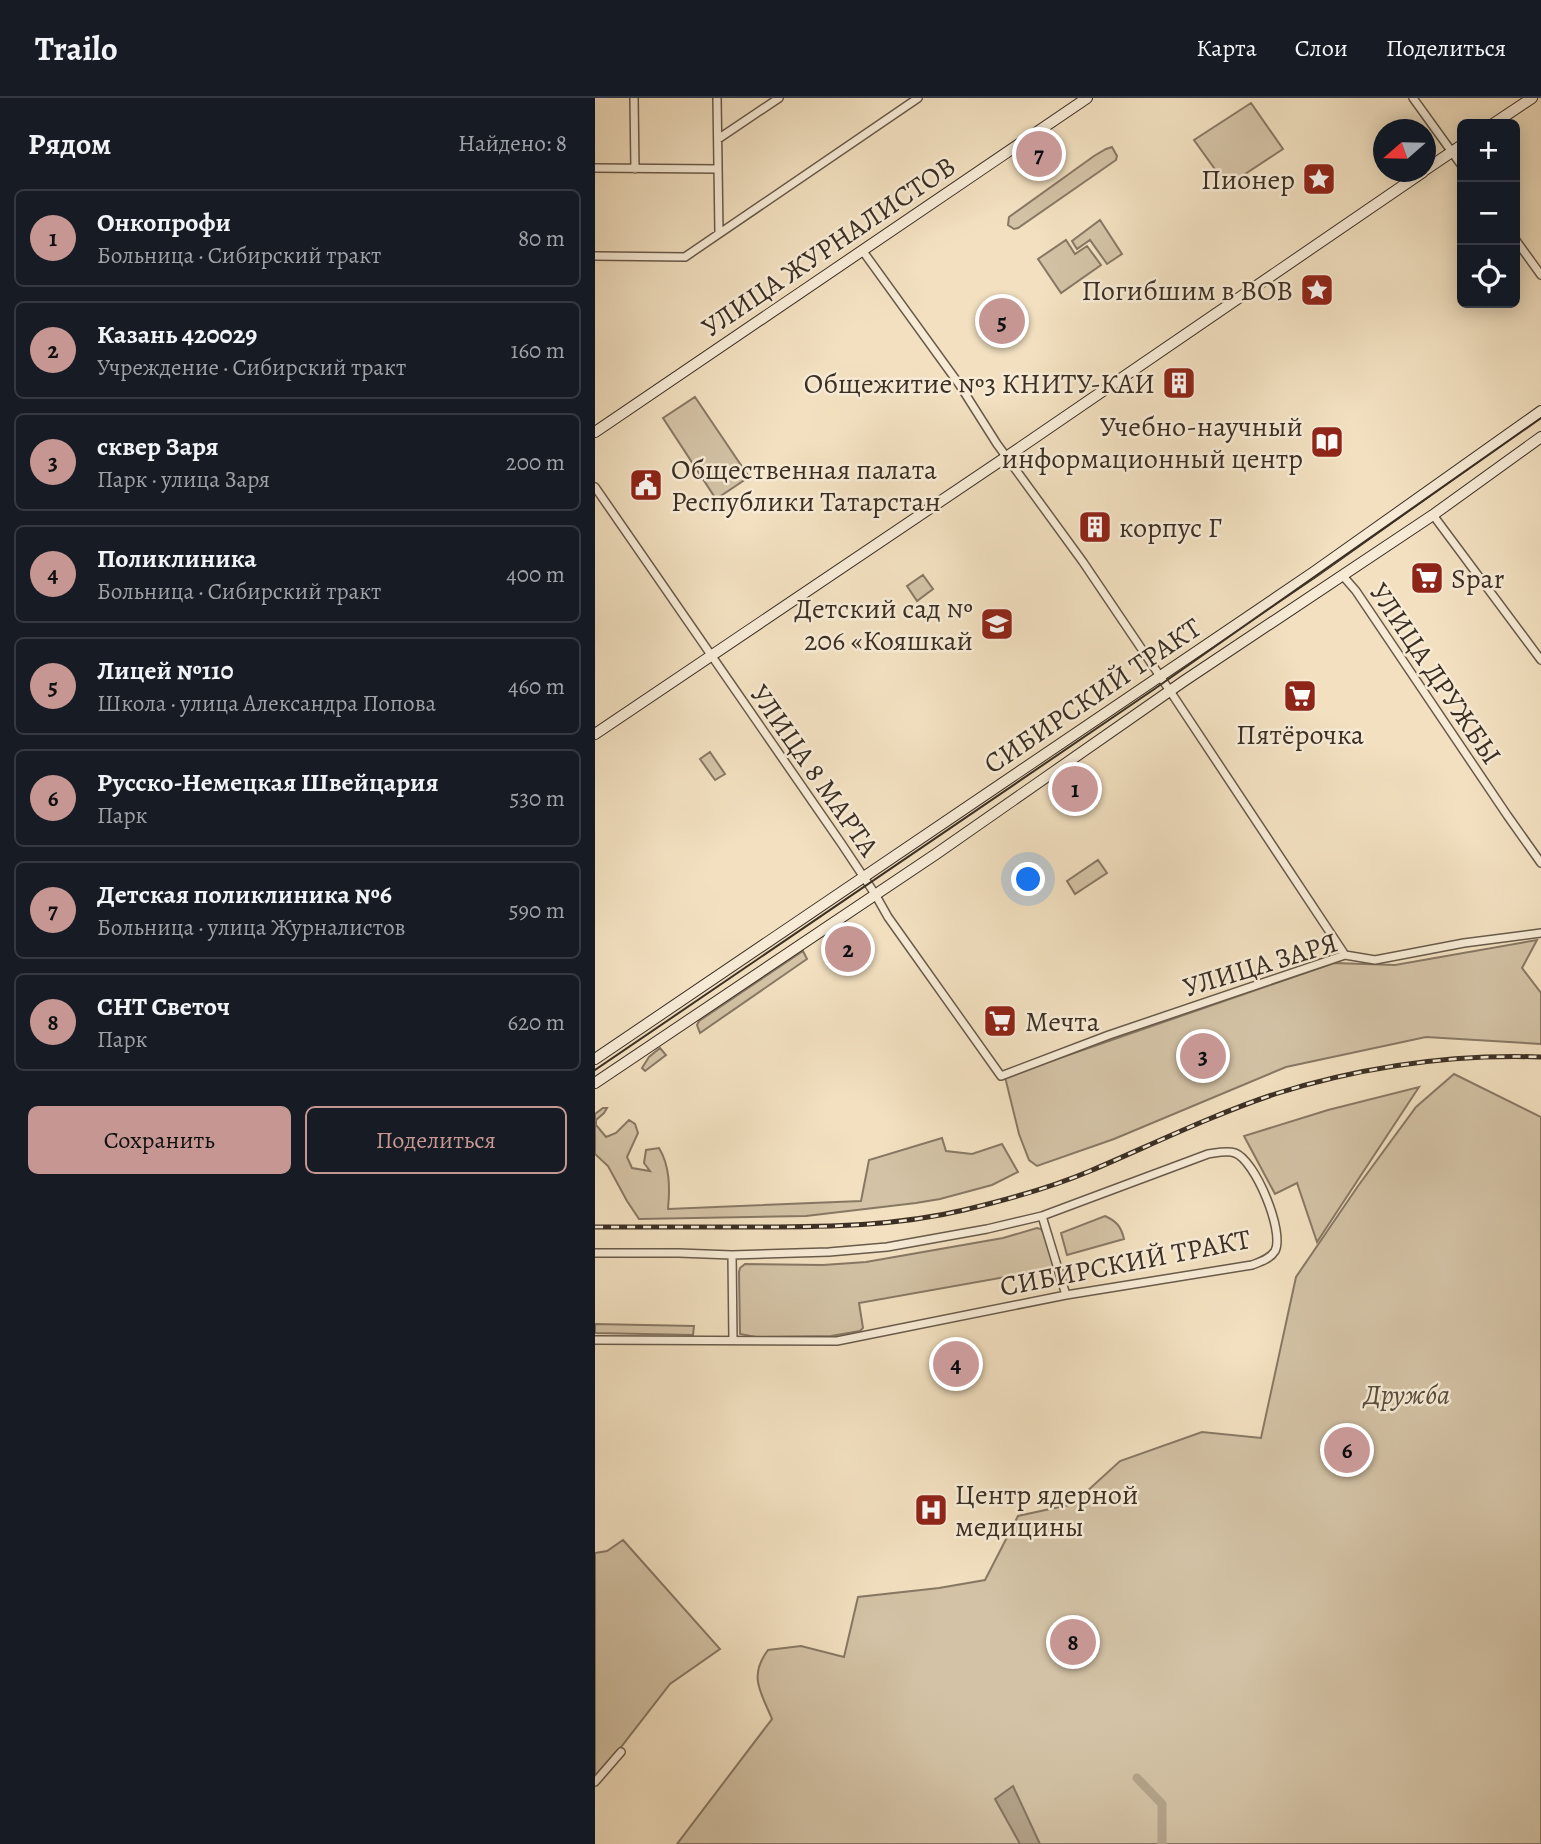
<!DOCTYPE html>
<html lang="ru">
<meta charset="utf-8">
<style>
body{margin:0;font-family:Alegreya,serif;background:#20242c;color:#f1f3f6}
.controls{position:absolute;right:21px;top:21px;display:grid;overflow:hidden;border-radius:10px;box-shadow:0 4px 18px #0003}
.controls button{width:63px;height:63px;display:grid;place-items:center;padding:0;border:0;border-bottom:2px solid #363941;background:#171b24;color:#f1f3f6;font:35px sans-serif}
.compass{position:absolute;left:778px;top:21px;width:63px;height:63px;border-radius:50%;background:#171b24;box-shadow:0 4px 18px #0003;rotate:250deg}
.you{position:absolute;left:434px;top:782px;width:24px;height:24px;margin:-18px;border:5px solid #fff;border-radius:50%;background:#1a73e8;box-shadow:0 0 0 10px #1a73e833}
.badge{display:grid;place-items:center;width:46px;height:46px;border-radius:50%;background:#c59692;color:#111;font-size:23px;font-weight:700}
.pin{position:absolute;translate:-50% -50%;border:4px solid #fff;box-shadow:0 2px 7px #0006}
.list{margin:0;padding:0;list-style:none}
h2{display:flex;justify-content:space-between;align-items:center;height:91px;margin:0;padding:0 28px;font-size:30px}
h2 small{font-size:23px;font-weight:400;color:#9ea1a6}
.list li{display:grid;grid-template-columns:46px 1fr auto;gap:21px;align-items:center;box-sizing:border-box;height:98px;margin:0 14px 14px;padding:0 14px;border:2px solid #363941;border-radius:10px}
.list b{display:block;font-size:26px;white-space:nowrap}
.list p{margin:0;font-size:23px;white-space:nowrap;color:#9ea1a6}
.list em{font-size:23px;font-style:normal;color:#9ea1a6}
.actions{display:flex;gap:14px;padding:21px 28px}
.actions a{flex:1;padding:16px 0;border:2px solid #c59692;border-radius:10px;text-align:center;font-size:24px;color:#c59692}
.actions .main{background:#c59692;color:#111}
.icon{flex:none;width:38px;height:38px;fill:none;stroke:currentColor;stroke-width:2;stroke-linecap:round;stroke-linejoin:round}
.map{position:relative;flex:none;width:946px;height:1746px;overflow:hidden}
header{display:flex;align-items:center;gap:42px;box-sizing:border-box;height:98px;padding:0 35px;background:#171b24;border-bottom:2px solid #363941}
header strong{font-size:33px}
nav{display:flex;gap:38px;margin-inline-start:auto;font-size:24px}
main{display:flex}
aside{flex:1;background:#171b24}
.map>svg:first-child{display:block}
.green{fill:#d3c2a5;stroke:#877864;stroke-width:2}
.water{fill:#b4a48b;stroke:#847562;stroke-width:2}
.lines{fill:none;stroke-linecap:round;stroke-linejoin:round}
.canal{stroke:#b4a48b;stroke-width:9}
.street-casing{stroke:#695b4b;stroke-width:10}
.secondary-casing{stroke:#3b2f24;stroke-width:12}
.street{stroke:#f7ebd6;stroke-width:7}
.secondary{stroke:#f7ebd6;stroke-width:10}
.tram{stroke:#3b2f24;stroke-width:2}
.rail-casing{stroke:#3b2f24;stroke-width:5}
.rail{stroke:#f7ebd6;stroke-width:2.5;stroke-dasharray:8;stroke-linecap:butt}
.labels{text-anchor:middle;stroke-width:5;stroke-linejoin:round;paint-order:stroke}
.poi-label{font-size:28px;fill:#3b2f24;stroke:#f7ebd6;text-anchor:end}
.street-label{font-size:28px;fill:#3b2f24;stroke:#f7ebd6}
.park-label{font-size:28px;font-style:italic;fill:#594c3e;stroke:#f7ebd6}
</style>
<header>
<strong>Trailo</strong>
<nav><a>Карта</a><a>Слои</a><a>Поделиться</a></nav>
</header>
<main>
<aside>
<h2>Рядом<small>Найдено: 8</small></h2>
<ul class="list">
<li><span class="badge">1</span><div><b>Онкопрофи</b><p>Больница · Сибирский тракт</p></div><em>80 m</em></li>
<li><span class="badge">2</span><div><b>Казань 420029</b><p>Учреждение · Сибирский тракт</p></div><em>160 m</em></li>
<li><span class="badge">3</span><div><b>сквер Заря</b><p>Парк · улица Заря</p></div><em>200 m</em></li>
<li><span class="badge">4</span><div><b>Поликлиника</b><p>Больница · Сибирский тракт</p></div><em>400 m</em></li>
<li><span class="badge">5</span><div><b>Лицей №110</b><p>Школа · улица Александра Попова</p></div><em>460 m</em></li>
<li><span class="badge">6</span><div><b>Русско-Немецкая Швейцария</b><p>Парк</p></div><em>530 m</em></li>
<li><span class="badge">7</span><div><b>Детская поликлиника №6</b><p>Больница · улица Журналистов</p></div><em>590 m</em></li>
<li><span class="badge">8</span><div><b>СНТ Светоч</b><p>Парк</p></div><em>620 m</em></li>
</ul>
<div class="actions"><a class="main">Сохранить</a><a>Поделиться</a></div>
</aside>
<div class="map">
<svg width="946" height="1746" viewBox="0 0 946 1746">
<rect width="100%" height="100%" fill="#f2e0c0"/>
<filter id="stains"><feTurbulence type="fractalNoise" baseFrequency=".00286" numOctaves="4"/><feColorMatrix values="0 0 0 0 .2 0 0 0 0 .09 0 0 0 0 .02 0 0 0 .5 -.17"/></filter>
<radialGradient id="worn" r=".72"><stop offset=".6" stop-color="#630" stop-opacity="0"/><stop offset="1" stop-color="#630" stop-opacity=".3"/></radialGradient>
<path class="green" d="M 656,5 L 688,51 L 632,88 L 599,42 Z
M 517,49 L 522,58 L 521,62 L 423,130 L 419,131 L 413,127 L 414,119 L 499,58 L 511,51 Z
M 505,122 L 527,156 L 512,166 L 495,142 L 482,151 L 477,143 Z
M 471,142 L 480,156 L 492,148 L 506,167 L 466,195 L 443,161 Z
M 100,299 L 154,379 L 121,401 L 68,320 Z
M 328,477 L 338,491 L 322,503 L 312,488 Z
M 115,654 L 130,676 L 120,682 L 105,661 Z
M 503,762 L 512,775 L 480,796 L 472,783 Z
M 942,842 L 927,870 L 946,895 L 946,946 L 831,939 L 691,969 L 519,1041 L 442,1068 L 434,1062 L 424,1036 L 410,979 L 739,865 L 800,867 Z
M 208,853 L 212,861 L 105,935 L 102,927 L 104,923 Z
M 65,950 L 71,957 L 50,973 L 47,970 L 54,959 Z
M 859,976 L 946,1019 L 946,1746 L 82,1746 L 177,1621 C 166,1594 153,1579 173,1552 L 206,1548 L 249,1559 L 263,1499 L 344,1490 L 390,1482 L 423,1418 L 478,1406 L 525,1363 L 607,1334 L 666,1340 L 701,1179 L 763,1088 L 821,1009 Z
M 824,989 L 722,1144 L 702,1085 L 680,1096 L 649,1038 L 733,1012 Z
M 8,1010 L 12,1010 L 9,1015 L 1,1022 L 1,1027 L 11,1039 L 21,1035 L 34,1022 L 40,1026 L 43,1035 L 32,1059 L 37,1070 L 55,1073 L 49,1065 L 51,1052 L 64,1050 C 75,1068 75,1090 73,1111 L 266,1103 L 274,1062 L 347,1040 L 351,1053 L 377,1056 L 407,1046 L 423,1074 L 397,1087 L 345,1101 L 321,1105 L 211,1118 L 44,1121 L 32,1103 L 13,1068 L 0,1056 L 0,1016 Z
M 510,1118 C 521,1123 526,1128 529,1141 L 472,1157 L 466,1135 Z
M 442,1130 L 446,1131 L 449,1136 L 461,1170 L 264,1205 L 268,1230 L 265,1233 L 236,1238 L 161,1239 L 145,1236 L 144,1174 L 145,1170 L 150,1166 L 228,1167 L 271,1164 L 408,1140 Z
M 0,1226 L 99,1228 L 98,1237 L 0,1235 Z
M 28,1442 L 125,1551 L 75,1586 L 26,1649 L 0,1679 L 0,1455 L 12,1453 Z"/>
<path class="water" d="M 418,1688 L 444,1744 L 445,1746 L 425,1746 L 400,1701 Z"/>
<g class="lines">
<path class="canal" d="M 542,1680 L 567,1706 L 567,1746"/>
<defs>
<path id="street" d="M 39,0 L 40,71
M 122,0 L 124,135
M 818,0 L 867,68
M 123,41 L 184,0
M 0,70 L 123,71
M 920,141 L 946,177
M 267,152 L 364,286 L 402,346 L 488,464 L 575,593 L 750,857
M 0,158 L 90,159 L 323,0
M 0,389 L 246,745 L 280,796 L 293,819 L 406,978 L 514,937 L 750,857 L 780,862 L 869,845 L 946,835
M 838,417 L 946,562
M 748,478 L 761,493 L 912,717 L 946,765
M 447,1118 L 471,1197
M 0,1155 L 84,1155 L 137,1157 L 234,1154 L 292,1149 L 392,1131 L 447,1118 L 613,1056 C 621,1055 632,1052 640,1055 C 660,1062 690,1134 680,1153 C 675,1161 665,1164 657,1167 L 471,1197 L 242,1243 L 0,1242
M 137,1157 L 138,1242
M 0,1684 L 26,1654"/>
<path id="secondary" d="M 898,26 L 937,0
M 830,72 L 867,47
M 0,334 L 492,0
M 0,636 L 426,349 L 828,74
M 0,961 L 719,474 L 946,313
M 0,985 L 341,756 L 589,583 L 838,417 L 946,339"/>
</defs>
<use href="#street" class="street-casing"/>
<use href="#secondary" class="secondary-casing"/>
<use href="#street" class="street"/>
<use href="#secondary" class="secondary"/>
<path class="tram" d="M 0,972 L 558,592 L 946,320"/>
<defs>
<path id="rail" d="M 0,1129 C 55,1129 109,1129 164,1129 C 232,1129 302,1128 369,1112 C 411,1102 455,1090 495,1073 C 556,1047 617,1017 680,996 C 766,969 857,956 946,959"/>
</defs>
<use href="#rail" class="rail-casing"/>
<use href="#rail" class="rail"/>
</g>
<defs>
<symbol id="sight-square" viewBox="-11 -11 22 22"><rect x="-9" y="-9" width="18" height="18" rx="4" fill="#8f2418" stroke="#f7ebd6"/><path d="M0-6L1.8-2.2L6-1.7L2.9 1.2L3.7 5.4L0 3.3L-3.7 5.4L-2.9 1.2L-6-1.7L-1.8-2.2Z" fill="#fff"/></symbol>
<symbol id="building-square" viewBox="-11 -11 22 22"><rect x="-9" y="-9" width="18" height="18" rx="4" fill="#8f2418" stroke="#f7ebd6"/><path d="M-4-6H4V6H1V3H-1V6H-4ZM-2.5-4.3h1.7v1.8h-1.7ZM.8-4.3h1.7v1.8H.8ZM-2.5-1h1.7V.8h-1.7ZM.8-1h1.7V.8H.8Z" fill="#fff"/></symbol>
<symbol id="library-square" viewBox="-11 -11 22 22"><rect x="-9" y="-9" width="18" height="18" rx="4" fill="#8f2418" stroke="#f7ebd6"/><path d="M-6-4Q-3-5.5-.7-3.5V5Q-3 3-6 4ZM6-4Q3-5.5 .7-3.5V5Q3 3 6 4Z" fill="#fff"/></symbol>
<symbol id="civic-square" viewBox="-11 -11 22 22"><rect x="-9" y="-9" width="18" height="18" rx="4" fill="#8f2418" stroke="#f7ebd6"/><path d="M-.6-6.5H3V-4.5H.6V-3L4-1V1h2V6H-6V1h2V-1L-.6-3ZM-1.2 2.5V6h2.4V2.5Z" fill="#fff"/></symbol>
<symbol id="supermarket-square" viewBox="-11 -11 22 22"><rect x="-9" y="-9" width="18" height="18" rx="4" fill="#8f2418" stroke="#f7ebd6"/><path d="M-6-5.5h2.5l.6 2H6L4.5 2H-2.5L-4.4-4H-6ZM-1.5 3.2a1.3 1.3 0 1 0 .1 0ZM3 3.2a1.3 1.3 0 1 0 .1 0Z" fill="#fff"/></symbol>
<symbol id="school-square" viewBox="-11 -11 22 22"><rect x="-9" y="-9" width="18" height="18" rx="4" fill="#8f2418" stroke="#f7ebd6"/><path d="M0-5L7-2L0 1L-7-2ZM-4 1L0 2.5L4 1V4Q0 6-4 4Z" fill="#fff"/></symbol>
<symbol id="hospital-square" viewBox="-11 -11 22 22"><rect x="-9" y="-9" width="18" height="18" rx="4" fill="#8f2418" stroke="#f7ebd6"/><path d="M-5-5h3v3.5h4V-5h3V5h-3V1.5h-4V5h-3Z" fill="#fff"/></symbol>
</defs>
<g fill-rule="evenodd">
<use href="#sight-square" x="705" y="62" width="38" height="38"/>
<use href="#sight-square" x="703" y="173" width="38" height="38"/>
<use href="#building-square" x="565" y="266" width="38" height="38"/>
<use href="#library-square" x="713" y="325" width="38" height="38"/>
<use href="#civic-square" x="32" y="368" width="38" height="38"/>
<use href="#building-square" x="481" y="410" width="38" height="38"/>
<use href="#supermarket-square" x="813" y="461" width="38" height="38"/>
<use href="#school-square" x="383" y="507" width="38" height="38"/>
<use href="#supermarket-square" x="686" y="579" width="38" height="38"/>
<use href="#supermarket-square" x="386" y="904" width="38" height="38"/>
<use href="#hospital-square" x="317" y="1393" width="38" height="38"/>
</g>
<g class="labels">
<g class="poi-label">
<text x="700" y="91">Пионер</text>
<text x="698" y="202">Погибшим в ВОВ</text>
<text x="560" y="295">Общежитие №3 КНИТУ-КАИ</text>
<text x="708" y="338">Учебно-научный<tspan x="708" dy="32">информационный центр</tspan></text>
<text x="76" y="381" text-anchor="start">Общественная палата<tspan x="76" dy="32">Республики Татарстан</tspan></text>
<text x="524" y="439" text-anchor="start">корпус Г</text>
<text x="856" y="490" text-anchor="start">Spar</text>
<text x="378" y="520">Детский сад №<tspan x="378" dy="32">206 «Кояшкай</tspan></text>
<text x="705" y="646" text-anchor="middle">Пятёрочка</text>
<text x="430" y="933" text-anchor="start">Мечта</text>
<text x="360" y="1406" text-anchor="start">Центр ядерной<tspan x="360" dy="32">медицины</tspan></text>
</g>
<g class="street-label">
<text transform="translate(233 148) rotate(-34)" y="10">УЛИЦА ЖУРНАЛИСТОВ</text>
<text transform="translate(841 575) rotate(56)" y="10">УЛИЦА ДРУЖБЫ</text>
<text transform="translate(497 597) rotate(-34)" y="10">СИБИРСКИЙ ТРАКТ</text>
<text transform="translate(220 672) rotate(55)" y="10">УЛИЦА 8 МАРТА</text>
<text transform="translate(665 866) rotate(-17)" y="10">УЛИЦА ЗАРЯ</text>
<text transform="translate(530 1164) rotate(-11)" y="10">СИБИРСКИЙ ТРАКТ</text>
</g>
<g class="park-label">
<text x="812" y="1306">Дружба</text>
</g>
</g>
<rect width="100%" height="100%" filter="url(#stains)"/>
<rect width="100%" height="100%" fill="url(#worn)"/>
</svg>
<div class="controls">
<button>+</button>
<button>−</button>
<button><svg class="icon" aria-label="locate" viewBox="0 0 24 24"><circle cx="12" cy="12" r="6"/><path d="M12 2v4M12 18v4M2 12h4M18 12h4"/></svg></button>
</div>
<svg class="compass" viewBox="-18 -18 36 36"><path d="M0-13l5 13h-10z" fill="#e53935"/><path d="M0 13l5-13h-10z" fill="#9ea1a6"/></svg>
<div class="you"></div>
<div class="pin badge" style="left:480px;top:691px">1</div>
<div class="pin badge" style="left:253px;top:851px">2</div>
<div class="pin badge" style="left:608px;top:958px">3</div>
<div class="pin badge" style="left:361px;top:1266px">4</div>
<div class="pin badge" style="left:407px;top:223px">5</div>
<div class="pin badge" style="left:752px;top:1352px">6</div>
<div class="pin badge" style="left:444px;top:56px">7</div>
<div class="pin badge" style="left:478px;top:1544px">8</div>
</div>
</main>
